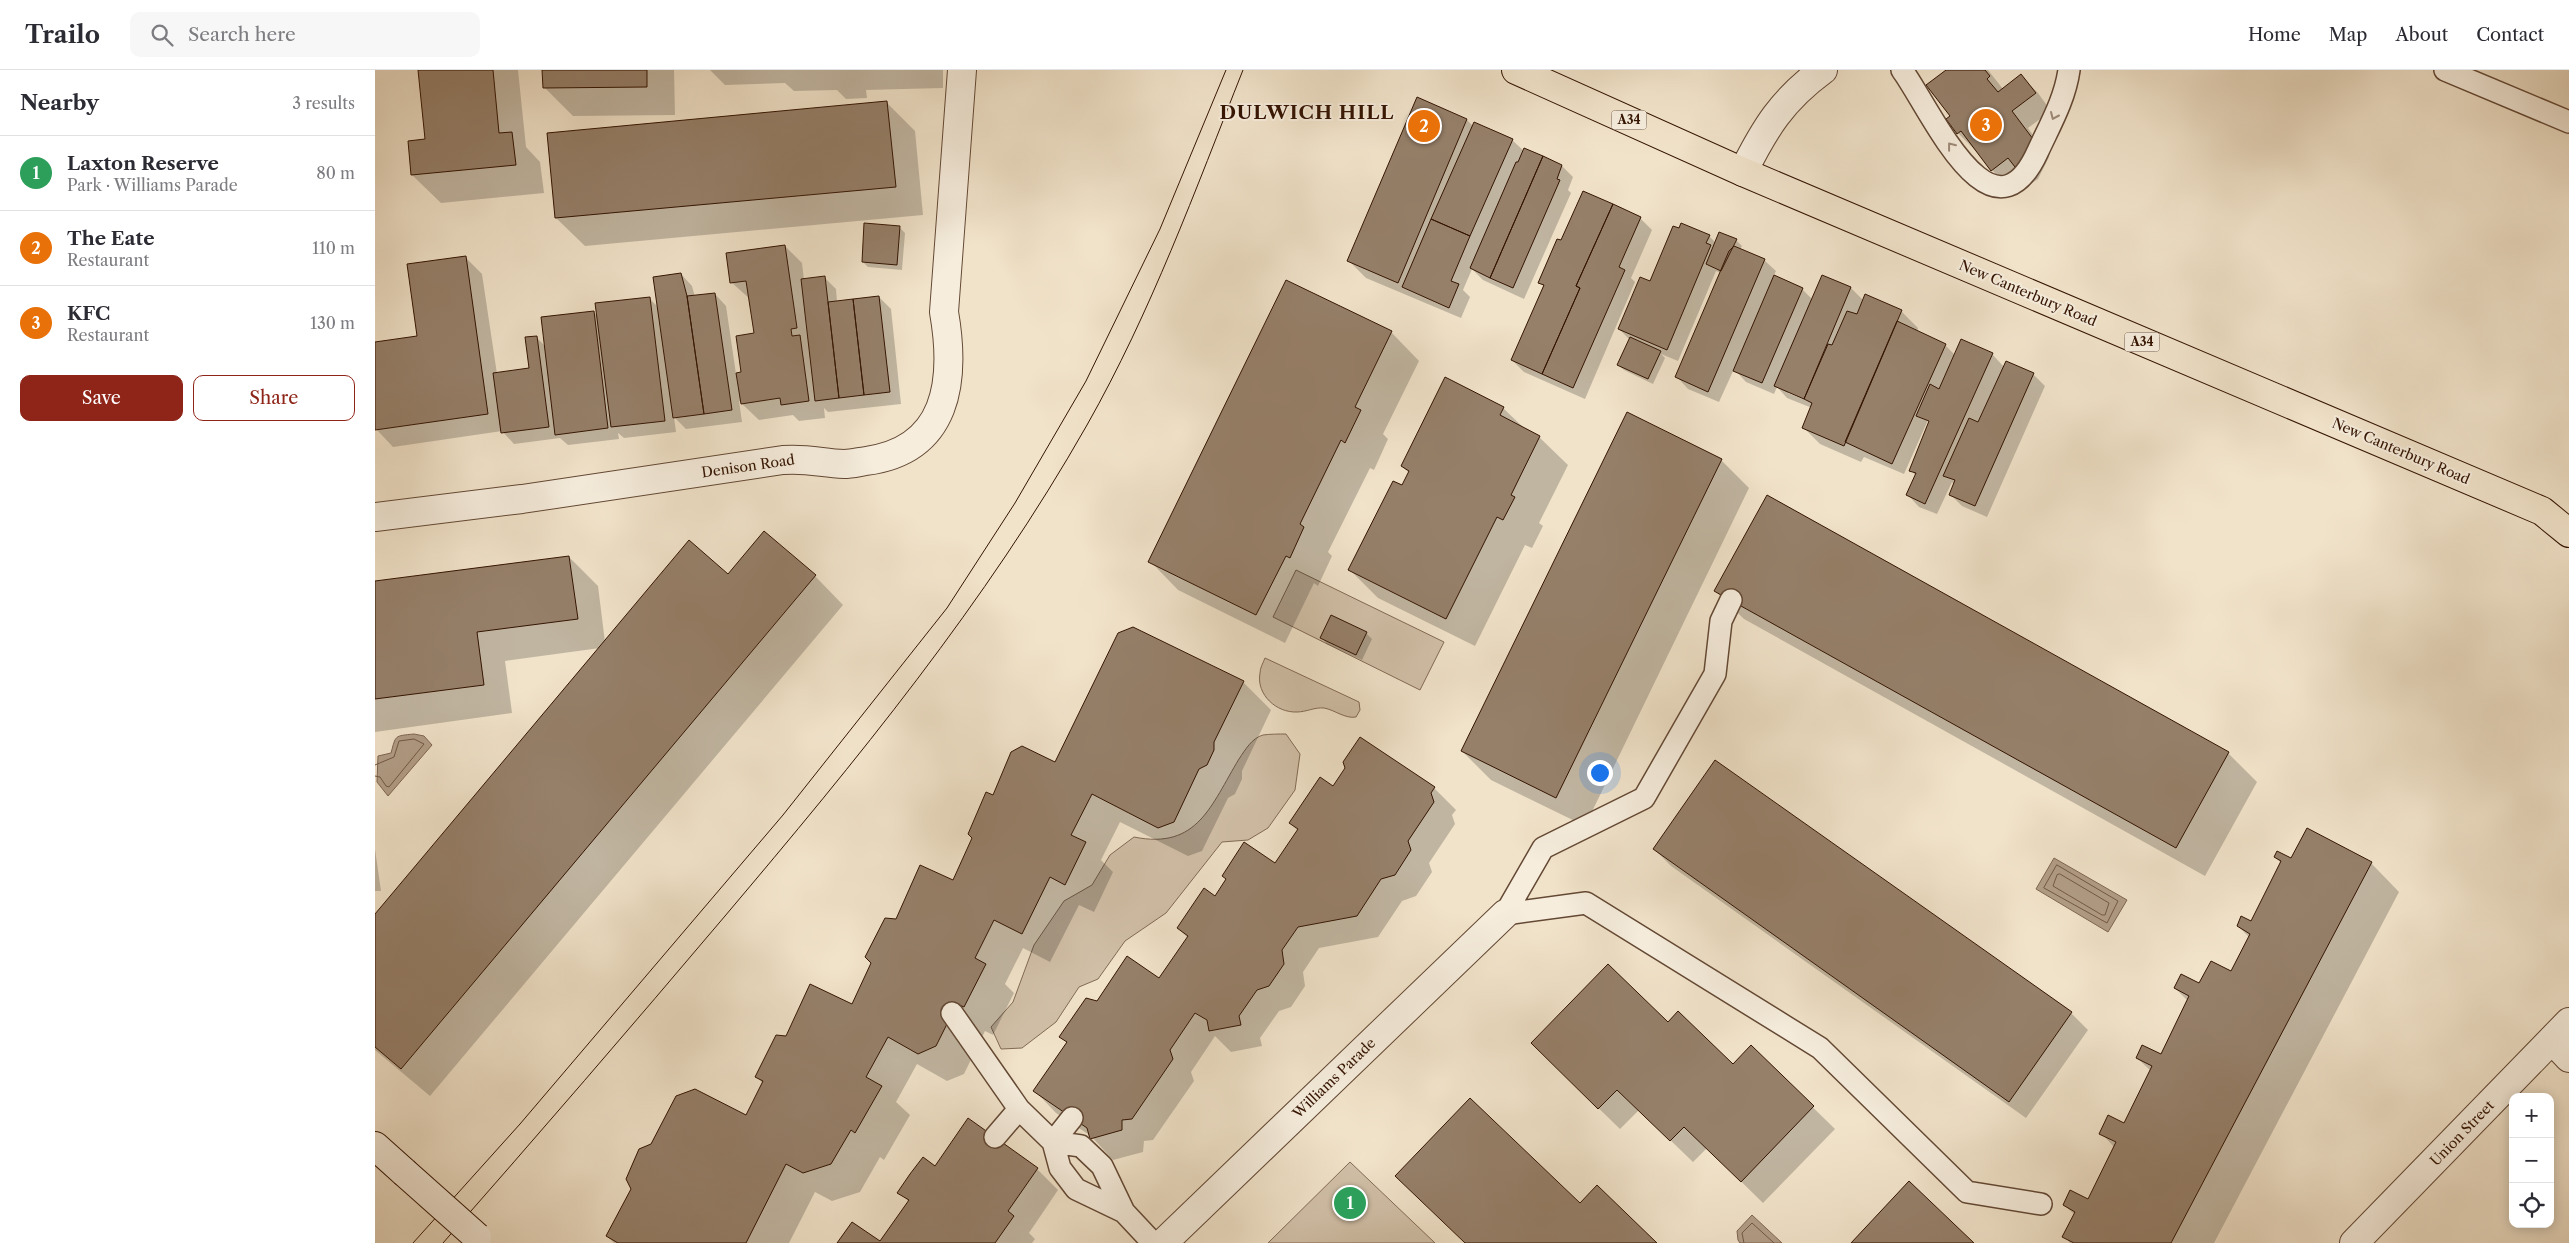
<!DOCTYPE html>
<meta charset="utf-8">
<style>
body{margin:0;font-family:"Libre Caslon Text",serif;background:#f7f7f7;color:#2b2b33}
.controls{position:absolute;right:15px;bottom:15px;display:grid;overflow:hidden;border-radius:10px;box-shadow:0 2px 12px #0003}
.controls button{width:45px;height:45px;display:grid;place-items:center;padding:0;border:0;border-bottom:1px solid #e1e1e2;background:#fff;color:#2b2b33;font:25px sans-serif}
.you{position:absolute;left:1224px;top:702px;width:18px;height:18px;margin:-12px;border:4px solid #fff;border-radius:50%;background:#1a73e8;box-shadow:0 0 0 8px #1a73e833}
.badge{display:grid;place-items:center;width:32px;height:32px;border-radius:50%;background:#8f2418;color:#fff;font-size:16px;font-weight:700}
.pin{position:absolute;translate:-50% -50%;border:2px solid #fff;box-shadow:0 1px 5px #0006}
.list{margin:0;padding:0;list-style:none}
h2{display:flex;justify-content:space-between;align-items:center;height:65px;margin:0;padding:0 20px;font-size:21px}
h2 small{font-size:16px;font-weight:400;color:#7c7c81}
.list li{display:grid;grid-template-columns:32px 1fr auto;gap:15px;align-items:center;box-sizing:border-box;height:75px;padding:0 20px;border-top:1px solid #e1e1e2}
.list b{display:block;font-size:19px;white-space:nowrap}
.list p{margin:0;font-size:16px;white-space:nowrap;color:#7c7c81}
.list em{font-size:16px;font-style:normal;color:#7c7c81}
.actions{display:flex;gap:10px;padding:15px 20px}
.actions a{flex:1;padding:11px 0;border:1px solid #8f2418;border-radius:10px;text-align:center;font-size:18px;color:#8f2418}
.actions .main{background:#8f2418;color:#fff}
.icon{flex:none;width:28px;height:28px;fill:none;stroke:currentColor;stroke-width:2;stroke-linecap:round;stroke-linejoin:round}
.map{position:relative;flex:none;width:2194px;height:1173px;overflow:hidden}
header{display:flex;align-items:center;gap:30px;box-sizing:border-box;height:70px;padding:0 25px;background:#fff;border-bottom:1px solid #e1e1e2}
header strong{font-size:24px}
nav{display:flex;gap:28px;margin-inline-start:auto;font-size:18px}
.search{width:350px;height:45px;background:#f7f7f7;display:flex;align-items:center;gap:12px;box-sizing:border-box;padding:0 18px;border-radius:10px;color:#7c7c81;font-size:19px}
main{display:flex}
aside{flex:1;background:#fff}
.map>svg:first-child{display:block}
.green{fill:#d1c0a8;stroke:#826a55}
.water{fill:#b19d86;stroke:#7f6651}
.shadow{fill:#0003;fill-rule:evenodd}
.lines{fill:none;stroke-linecap:round;stroke-linejoin:round}
.shore{stroke:#725844;stroke-width:1}
.building{fill:#96806a;stroke:#341402}
.lane-casing{stroke:#634834;stroke-width:24}
.street-casing{stroke:#634834;stroke-width:30}
.secondary-casing{stroke:#341402;stroke-width:30}
.highway-casing{stroke:#341402;stroke-width:30}
.lane{stroke:#f6eddd;stroke-width:21}
.street{stroke:#f6eddd;stroke-width:28}
.secondary{stroke:#f6eddd;stroke-width:28}
.highway{stroke:#f1e3ca;stroke-width:28}
.tram{stroke:#341402;stroke-width:1}
.secondary-bridge-casing{stroke:#341402;stroke-width:30;stroke-linecap:butt}
.secondary-bridge{stroke:#f6eddd;stroke-width:28}
.oneway{stroke:#9f8b7a}
.labels{text-anchor:middle;stroke-width:4;stroke-linejoin:round;paint-order:stroke}
.shield{fill:#f6eddd;stroke:#6e5544;stroke-width:1}
.shield-label{font-size:12px;font-weight:bold;fill:#341402}
.street-label{font-size:14px;fill:#341402;stroke:#f6eddd}
.district-label{font-size:19px;font-weight:bold;letter-spacing:1px;fill:#341402;stroke:#f6eddd}
</style>
<header>
<strong>Trailo</strong>
<div class="search"><svg class="icon" aria-label="search" viewBox="0 0 24 24"><circle cx="10" cy="10" r="6"/><path d="M15 15l6 6"/></svg>Search here</div>
<nav><a>Home</a><a>Map</a><a>About</a><a>Contact</a></nav>
</header>
<main>
<aside>
<h2>Nearby<small>3 results</small></h2>
<ul class="list">
<li><span class="badge" style="background:#2e9e5b">1</span><div><b>Laxton Reserve</b><p>Park · Williams Parade</p></div><em>80 m</em></li>
<li><span class="badge" style="background:#e8710a">2</span><div><b>The Eate</b><p>Restaurant</p></div><em>110 m</em></li>
<li><span class="badge" style="background:#e8710a">3</span><div><b>KFC</b><p>Restaurant</p></div><em>130 m</em></li>
</ul>
<div class="actions"><a class="main">Save</a><a>Share</a></div>
</aside>
<div class="map">
<svg width="2194" height="1173" viewBox="0 0 2194 1173">
<rect width="100%" height="100%" fill="#f1e3ca"/>
<filter id="stains"><feTurbulence type="fractalNoise" baseFrequency=".004" numOctaves="4"/><feColorMatrix values="0 0 0 0 .2 0 0 0 0 .09 0 0 0 0 .02 0 0 0 .5 -.17"/></filter>
<radialGradient id="worn" r=".72"><stop offset=".6" stop-color="#630" stop-opacity="0"/><stop offset="1" stop-color="#630" stop-opacity=".3"/></radialGradient>
<path class="green" d="M 921,500 L 1069,572 L 1045,620 L 898,547 Z
M 890,588 L 984,632 L 985,640 L 981,647 C 970,649 960,640 949,638 C 940,637 931,642 922,642 C 902,643 881,625 885,603 C 885,598 888,593 890,588 Z
M 911,664 L 925,684 L 920,720 L 893,758 L 873,770 L 847,772 L 791,843 L 750,871 L 723,909 L 704,917 L 681,952 L 647,978 L 626,979 L 616,957 L 638,932 L 659,875 L 689,831 L 717,815 L 735,785 L 759,767 C 823,780 836,735 864,689 C 870,680 877,668 888,665 C 895,664 904,664 911,664 Z
M 975,1092 L 1060,1173 L 893,1173 Z"/>
<path class="water" d="M 39,664 L 49,666 L 57,675 L 13,726 L 2,712 L 3,686 L 16,683 C 21,665 19,666 39,664 Z
M 1679,788 L 1752,830 L 1733,862 L 1661,819 Z
M 1377,1145 L 1407,1173 L 1365,1173 L 1363,1170 L 1362,1161 Z"/>
<path class="shadow" d="M 44,0 L 143,0 L 151,77 L 165,92 L 169,123 L 66,133 L 37,105 L 34,72 L 51,70 Z
M 168,0 L 299,0 L 300,45 L 198,46 L 169,17 Z
M 335,0 L 568,0 L 568,18 L 491,20 L 492,28 L 471,29 L 462,20 L 419,21 L 410,13 L 350,15 Z
M 1571,0 L 1613,0 L 1628,19 L 1646,6 L 1663,23 L 1676,41 L 1653,58 L 1674,87 L 1663,109 L 1657,113 L 1649,105 L 1634,117 L 1617,100 L 1601,79 L 1600,80 L 1583,63 L 1573,49 L 1577,46 L 1553,15 Z
M 511,32 L 540,61 L 548,145 L 210,176 L 181,148 L 173,64 Z
M 1092,50 L 1099,57 L 1137,70 L 1149,81 L 1150,80 L 1187,96 L 1198,107 L 1193,120 L 1196,123 L 1149,229 L 1108,210 L 1097,199 L 1088,220 L 1095,227 L 1086,248 L 991,208 L 974,191 Z
M 1265,148 L 1277,160 L 1256,208 L 1260,212 L 1210,329 L 1149,302 L 1137,290 L 1169,217 L 1165,212 L 1187,172 Z
M 524,157 L 530,163 L 527,200 L 493,197 L 488,192 Z
M 1334,166 L 1341,173 L 1361,170 L 1367,176 L 1365,179 L 1389,190 L 1401,201 L 1398,207 L 1427,219 L 1438,230 L 1448,207 L 1476,218 L 1489,231 L 1491,226 L 1526,241 L 1543,258 L 1542,262 L 1570,275 L 1580,285 L 1617,284 L 1629,297 L 1658,304 L 1670,316 L 1612,447 L 1587,436 L 1575,424 L 1579,415 L 1577,412 L 1562,444 L 1544,437 L 1533,425 L 1541,406 L 1536,400 L 1555,351 L 1553,350 L 1529,404 L 1489,387 L 1486,392 L 1445,374 L 1428,357 L 1437,338 L 1412,328 L 1402,317 L 1399,324 L 1371,312 L 1359,299 L 1344,332 L 1313,319 L 1302,307 L 1346,203 L 1341,201 L 1303,291 L 1286,284 L 1290,288 L 1278,314 L 1249,300 L 1243,295 L 1255,270 L 1244,259 L 1276,213 ZM 1413,321 L 1436,330 L 1435,332 L 1413,323 Z
M 410,176 L 427,193 L 429,210 L 449,207 L 461,219 L 462,232 L 504,227 L 516,239 L 526,334 L 453,342 L 449,338 L 450,348 L 424,351 L 418,345 L 384,350 L 364,331 L 367,352 L 311,359 L 299,347 L 301,362 L 249,368 L 243,363 L 244,369 L 193,375 L 185,368 L 139,374 L 127,361 L 18,377 L 2,360 L 0,273 L 43,268 L 90,187 L 107,204 L 122,304 L 156,299 L 161,267 L 170,276 L 218,242 L 224,247 L 274,228 L 283,237 L 306,204 L 317,216 L 320,227 L 340,224 L 351,236 L 361,304 L 367,303 L 380,264 L 375,229 L 356,212 Z
M 1016,262 L 1044,291 L 1008,364 L 1013,369 L 999,400 L 995,398 L 953,482 L 957,486 L 943,516 L 939,513 L 910,573 L 803,520 L 775,491 Z
M 1128,338 L 1150,359 L 1164,367 L 1193,395 L 1164,453 L 1168,456 L 1157,478 L 1150,475 L 1100,576 L 1003,528 L 975,500 L 1027,417 L 1034,403 L 1027,396 Z
M 1346,390 L 1374,418 L 1210,756 L 1116,710 L 1087,681 Z
M 194,487 L 223,516 L 230,572 L 353,506 L 440,506 L 468,535 L 55,1026 L 0,980 L 0,846 L 225,578 L 130,591 L 137,643 L 0,662 L 0,512 Z
M 1340,521 L 1853,683 L 1882,712 L 1830,806 L 1369,549 Z
M 991,563 L 997,569 L 987,590 L 952,574 L 947,568 Z
M 868,612 L 896,640 L 867,701 L 867,709 L 860,724 L 853,728 L 827,781 L 813,786 L 745,752 L 726,790 L 738,802 L 719,842 L 704,835 L 675,892 L 648,878 L 630,914 L 639,923 L 618,965 L 610,961 L 589,1004 L 572,1011 L 542,994 L 521,1032 L 535,1045 L 509,1090 L 505,1087 L 485,1122 L 457,1131 L 440,1122 L 414,1173 L 239,1173 L 232,1166 L 372,1047 L 388,1014 L 382,1007 L 412,967 L 478,936 L 521,850 L 579,812 L 618,726 L 681,694 Z
M 985,669 L 1059,718 L 1081,740 L 1077,745 L 1080,754 L 1054,793 L 1057,802 L 1041,826 L 1027,831 L 1003,867 L 944,878 L 928,902 L 930,916 L 916,937 L 904,941 L 885,968 L 887,976 L 856,982 L 840,966 L 816,1002 L 819,1011 L 778,1070 L 769,1071 L 768,1082 L 738,1090 L 716,1066 L 681,1043 L 660,1021 L 692,973 L 686,967 L 722,933 L 785,909 L 813,868 L 803,858 L 841,828 L 900,795 L 923,761 L 915,753 L 959,718 L 971,698 Z
M 0,779 L 6,821 L 0,821 Z
M 1279,779 L 1696,943 L 1713,960 L 1651,1048 L 1296,796 Z
M 1900,787 L 1916,790 L 1996,793 L 2024,822 L 1839,1173 L 1695,1173 L 1689,1166 L 1700,1145 L 1689,1135 L 1714,1131 L 1739,1077 L 1726,1063 L 1750,1055 L 1776,1001 L 1762,988 L 1786,986 L 1813,931 L 1800,918 L 1825,915 L 1857,903 L 1875,868 L 1863,856 L 1876,853 L 1906,793 Z
M 1293,954 L 1358,996 L 1376,977 L 1460,1059 L 1388,1133 L 1332,1078 L 1318,1092 L 1264,1040 L 1245,1059 L 1179,995 Z
M 560,1097 L 662,1099 L 683,1120 L 654,1163 L 660,1169 L 657,1173 L 505,1173 L 534,1132 L 524,1122 Z"/>
<g class="lines">
<path class="shore" d="M 0,695 L 19,687 L 24,671 L 39,669 L 49,674 L 14,717 L 11,716 L 5,707 L 0,706
M 1682,795 L 1743,831 L 1732,853 L 1669,818 Z
M 1685,804 L 1734,833 L 1730,845 L 1727,845 L 1678,816 L 1682,805 Z
M 1369,1173 L 1367,1163 L 1377,1153 L 1399,1173"/>
</g>
<path class="building" d="M 43,0 L 118,0 L 124,63 L 137,62 L 141,95 L 36,105 L 33,71 L 50,69 Z
M 167,0 L 272,0 L 272,17 L 168,18 Z
M 1571,0 L 1610,0 L 1615,6 L 1612,9 L 1623,22 L 1646,4 L 1661,23 L 1637,41 L 1658,69 L 1646,92 L 1640,97 L 1633,88 L 1616,101 L 1586,61 L 1582,64 L 1571,49 L 1575,46 L 1551,15 Z
M 1042,27 L 1092,49 L 1023,213 L 972,191 Z
M 512,31 L 521,117 L 180,148 L 172,63 Z
M 1099,52 L 1138,69 L 1095,166 L 1056,149 Z
M 1149,78 L 1168,86 L 1115,208 L 1095,198 L 1141,92 L 1143,92 Z
M 1168,86 L 1187,95 L 1182,109 L 1185,110 L 1138,218 L 1115,208 Z
M 1208,121 L 1238,134 L 1201,216 L 1205,218 L 1167,304 L 1136,290 L 1169,215 L 1163,213 L 1182,169 L 1186,170 Z
M 1238,134 L 1266,147 L 1244,197 L 1250,200 L 1198,318 L 1167,304 L 1205,218 L 1201,216 Z
M 1056,149 L 1095,166 L 1076,211 L 1084,214 L 1074,238 L 1027,217 Z
M 489,153 L 525,156 L 522,195 L 487,192 Z
M 1306,153 L 1335,165 L 1331,173 L 1336,175 L 1292,280 L 1243,259 L 1265,207 L 1275,211 L 1298,156 L 1304,158 Z
M 1344,162 L 1362,169 L 1346,201 L 1331,194 Z
M 410,175 L 422,258 L 416,259 L 417,266 L 425,265 L 434,331 L 406,335 L 405,328 L 366,334 L 361,303 L 366,302 L 361,266 L 379,263 L 371,211 L 355,213 L 351,183 Z
M 1359,176 L 1390,189 L 1333,322 L 1300,307 L 1354,181 Z
M 91,186 L 113,344 L 0,360 L 0,272 L 42,266 L 32,194 Z
M 306,203 L 312,226 L 329,344 L 298,348 L 278,207 Z
M 1399,205 L 1428,218 L 1387,313 L 1358,301 Z
M 1447,205 L 1476,217 L 1429,329 L 1399,316 Z
M 450,206 L 464,328 L 440,331 L 426,209 Z
M 911,210 L 1017,261 L 980,337 L 986,340 L 970,373 L 966,370 L 925,454 L 929,457 L 915,488 L 911,486 L 881,545 L 773,492 Z
M 340,223 L 357,340 L 329,344 L 312,226 Z
M 1490,224 L 1527,240 L 1469,376 L 1427,358 L 1437,333 L 1429,329 L 1453,274 L 1457,275 L 1472,241 L 1482,244 Z
M 504,226 L 515,322 L 489,325 L 478,229 Z
M 275,227 L 290,351 L 236,357 L 220,233 Z
M 478,229 L 489,325 L 464,328 L 453,232 Z
M 219,241 L 233,358 L 180,365 L 166,247 Z
M 1522,251 L 1571,274 L 1517,394 L 1470,372 Z
M 162,266 L 174,357 L 126,363 L 118,303 L 154,298 L 150,267 Z
M 1255,267 L 1286,281 L 1273,309 L 1242,295 Z
M 1586,269 L 1618,283 L 1550,434 L 1531,425 L 1541,403 L 1534,401 L 1554,351 L 1541,346 L 1555,314 L 1564,319 Z
M 1631,291 L 1659,303 L 1600,436 L 1574,425 L 1580,410 L 1568,406 L 1594,348 L 1603,352 Z
M 1070,307 L 1129,337 L 1125,345 L 1165,366 L 1136,425 L 1140,427 L 1128,450 L 1122,447 L 1071,549 L 973,500 L 1018,411 L 1027,415 L 1034,401 L 1026,396 Z
M 1252,342 L 1347,389 L 1181,728 L 1086,681 Z
M 1392,425 L 1854,682 L 1801,778 L 1339,521 Z
M 389,461 L 441,505 L 26,999 L 0,977 L 0,844 L 314,470 L 353,504 Z
M 194,486 L 203,549 L 102,562 L 109,615 L 0,629 L 0,511 Z
M 956,545 L 992,562 L 981,585 L 945,568 Z
M 758,557 L 869,611 L 839,672 L 839,680 L 832,695 L 824,699 L 799,752 L 783,758 L 717,724 L 696,765 L 711,772 L 690,815 L 675,807 L 647,864 L 619,850 L 600,888 L 611,894 L 589,937 L 582,934 L 561,976 L 543,984 L 513,967 L 491,1007 L 507,1016 L 480,1063 L 476,1060 L 456,1094 L 428,1103 L 411,1094 L 371,1173 L 243,1173 L 231,1166 L 256,1119 L 251,1109 L 264,1079 L 276,1074 L 301,1026 L 320,1019 L 371,1045 L 388,1011 L 380,1007 L 401,965 L 411,966 L 435,914 L 477,934 L 496,893 L 490,887 L 510,848 L 521,849 L 545,795 L 578,810 L 597,768 L 593,764 L 611,722 L 618,725 L 636,682 L 647,676 L 680,692 L 743,563 Z
M 985,667 L 1060,717 L 1056,723 L 1059,732 L 1033,771 L 1036,780 L 1020,805 L 1006,809 L 982,846 L 923,857 L 907,880 L 909,894 L 894,916 L 882,920 L 864,946 L 866,955 L 834,961 L 832,950 L 820,943 L 795,980 L 798,989 L 757,1049 L 747,1050 L 747,1060 L 715,1069 L 712,1058 L 658,1021 L 692,972 L 684,967 L 711,928 L 722,931 L 752,886 L 784,908 L 813,866 L 802,858 L 829,818 L 840,826 L 851,809 L 847,806 L 869,772 L 900,793 L 923,759 L 914,753 L 945,707 L 958,716 L 970,698 L 968,692 Z
M 1340,690 L 1697,942 L 1634,1032 L 1278,779 Z
M 1932,758 L 1997,792 L 1796,1173 L 1699,1173 L 1687,1167 L 1700,1142 L 1688,1135 L 1695,1120 L 1713,1129 L 1741,1072 L 1724,1064 L 1733,1045 L 1749,1053 L 1777,996 L 1761,988 L 1767,975 L 1786,984 L 1814,926 L 1799,918 L 1806,904 L 1824,913 L 1836,891 L 1856,901 L 1875,864 L 1862,856 L 1866,846 L 1876,851 L 1906,791 L 1899,787 L 1902,781 L 1916,788 Z
M 1233,894 L 1293,952 L 1303,941 L 1358,994 L 1376,975 L 1439,1036 L 1366,1112 L 1309,1057 L 1295,1071 L 1242,1020 L 1223,1039 L 1156,973 Z
M 1095,1028 L 1205,1133 L 1222,1115 L 1282,1173 L 1090,1173 L 1020,1106 Z
M 593,1048 L 663,1098 L 633,1141 L 639,1146 L 620,1173 L 462,1173 L 477,1152 L 505,1171 L 534,1130 L 522,1123 L 535,1104 L 548,1087 L 560,1096 Z
M 1534,1111 L 1599,1173 L 1476,1173 Z"/>
<g class="lines">
<defs>
<path id="lane" d="M 1527,0 C 1555,38 1617,183 1663,81 C 1675,55 1690,29 1694,0
M 2070,0 L 2194,52
M 1130,844 L 1211,833 L 1445,978 L 1592,1122 L 1666,1134
M 1130,844 L 1168,778 L 1269,728 L 1340,604 L 1346,551 L 1356,530
M 577,943 L 644,1039 L 678,1072 L 685,1098 L 701,1119 L 749,1142 L 778,1173
M 697,1048 L 678,1072 L 706,1076 L 727,1096 L 749,1142
M 620,1067 L 644,1039"/>
<path id="street" d="M 1368,102 C 1390,58 1407,30 1448,0
M 0,447 L 147,429 L 408,390 C 432,388 447,393 469,394 C 476,394 484,392 491,391 C 573,380 581,311 569,242 L 587,0
M 2177,970 L 2194,988
M 788,1173 L 1130,844
M 1979,1173 L 2194,952"/>
<path id="secondary" d="M 0,1076 L 29,1102"/>
<path id="highway" d="M 1141,0 L 1368,102 L 2167,441 L 2194,463"/>
</defs>
<use href="#lane" class="lane-casing"/>
<use href="#street" class="street-casing"/>
<use href="#secondary" class="secondary-casing"/>
<use href="#highway" class="highway-casing"/>
<use href="#lane" class="lane"/>
<use href="#street" class="street"/>
<use href="#secondary" class="secondary"/>
<use href="#highway" class="highway"/>
<path class="tram" d="M 38,1173 L 145,1054 L 408,745 L 572,538 L 640,433 L 711,311 L 785,159 L 851,0
M 68,1173 C 163,1065 257,956 350,846 C 481,691 611,533 712,355 C 776,242 820,121 868,0"/>
<defs>
<path id="secondary-bridge" d="M 29,1102 L 102,1167"/>
</defs>
<use href="#secondary-bridge" class="secondary-bridge-casing"/>
<use href="#secondary-bridge" class="secondary-bridge"/>
</g>
<defs><path id="oneway-chevron" d="M-2-3.5L2.5 0L-2 3.5" fill="none" stroke-width="1.6" stroke-linecap="round" stroke-linejoin="round" transform="scale(1.25)"/></defs>
<g class="oneway">
<use href="#oneway-chevron" transform="translate(1679 46) rotate(114)"/>
<use href="#oneway-chevron" transform="translate(1576 76) rotate(-128)"/>
</g>
<g class="labels">
<g class="shield">
<rect x="1236.5" y="40.5" width="35" height="19" rx="4"/>
<rect x="1749.5" y="262.5" width="35" height="19" rx="4"/>
</g>
<g class="shield-label">
<text x="1254" y="54">A34</text>
<text x="1767" y="276">A34</text>
</g>
<g class="street-label">
<text transform="translate(1653 223) rotate(23)" y="5">New Canterbury Road</text>
<text transform="translate(2026 381) rotate(23)" y="5">New Canterbury Road</text>
<text transform="translate(373 396) rotate(-8)" y="5">Denison Road</text>
<text transform="translate(959 1008) rotate(-44)" y="5">Williams Parade</text>
<text transform="translate(2087 1063) rotate(-46)" y="5">Union Street</text>
</g>
<g class="district-label">
<text x="932" y="49">DULWICH HILL</text>
</g>
</g>
<rect width="100%" height="100%" filter="url(#stains)"/>
<rect width="100%" height="100%" fill="url(#worn)"/>
</svg>
<div class="controls">
<button>+</button>
<button>−</button>
<button><svg class="icon" aria-label="locate" viewBox="0 0 24 24"><circle cx="12" cy="12" r="6"/><path d="M12 2v4M12 18v4M2 12h4M18 12h4"/></svg></button>
</div>
<div class="you"></div>
<div class="pin badge" style="left:975px;top:1133px;background:#2e9e5b">1</div>
<div class="pin badge" style="left:1049px;top:56px;background:#e8710a">2</div>
<div class="pin badge" style="left:1611px;top:55px;background:#e8710a">3</div>
</div>
</main>
